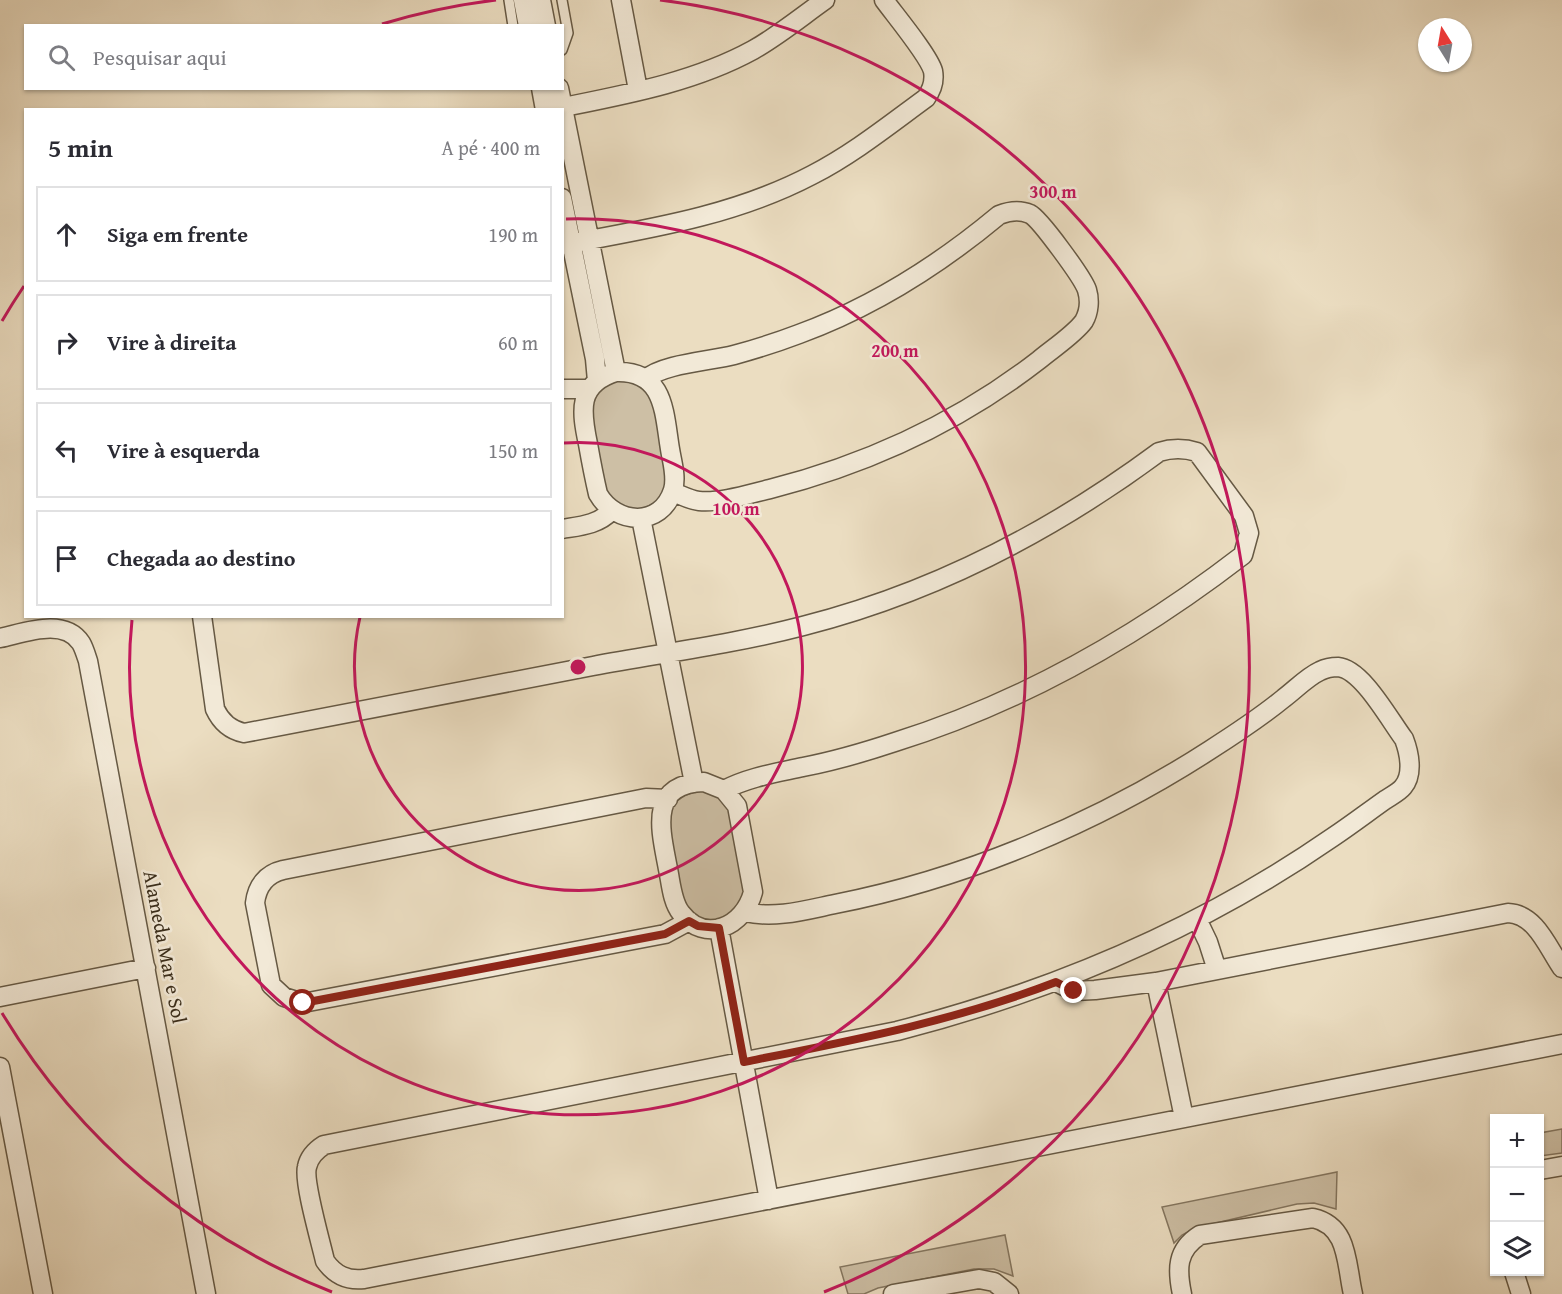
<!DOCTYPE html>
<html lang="pt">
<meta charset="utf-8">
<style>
body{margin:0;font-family:"Gentium Book Plus",serif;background:#f2f2f3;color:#2b2b33}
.controls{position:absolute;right:18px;bottom:18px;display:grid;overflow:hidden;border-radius:0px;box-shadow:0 2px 4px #0004}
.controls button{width:54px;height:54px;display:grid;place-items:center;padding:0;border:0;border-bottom:2px solid #e1e1e2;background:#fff;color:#2b2b33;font:30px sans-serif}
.compass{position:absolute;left:1418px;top:18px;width:54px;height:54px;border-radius:50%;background:#fff;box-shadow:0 2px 4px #0004;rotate:349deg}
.stop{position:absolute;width:18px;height:18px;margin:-14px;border:4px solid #8f2418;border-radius:50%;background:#fff}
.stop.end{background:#8f2418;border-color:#fff;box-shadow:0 2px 6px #0008}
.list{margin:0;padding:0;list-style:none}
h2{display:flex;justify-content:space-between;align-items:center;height:78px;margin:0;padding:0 24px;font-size:26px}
h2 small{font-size:20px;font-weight:400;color:#7c7c81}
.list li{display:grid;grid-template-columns:39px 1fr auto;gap:18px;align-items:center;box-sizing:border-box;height:96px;margin:0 12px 12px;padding:0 12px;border:2px solid #e1e1e2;border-radius:0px}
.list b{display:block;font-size:22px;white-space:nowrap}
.list em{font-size:20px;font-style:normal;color:#7c7c81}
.icon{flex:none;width:33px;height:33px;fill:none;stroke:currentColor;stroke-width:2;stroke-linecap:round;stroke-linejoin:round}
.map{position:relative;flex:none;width:1562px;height:1294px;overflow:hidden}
.search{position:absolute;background:#fff;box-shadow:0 2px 4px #0004;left:24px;top:24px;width:540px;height:66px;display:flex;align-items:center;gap:15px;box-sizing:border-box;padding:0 21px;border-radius:0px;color:#7c7c81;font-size:22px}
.panel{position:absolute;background:#fff;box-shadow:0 2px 4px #0004;left:24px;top:108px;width:540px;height:510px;border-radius:0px}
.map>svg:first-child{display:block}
.green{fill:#cdbfa5;stroke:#847660;stroke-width:1.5}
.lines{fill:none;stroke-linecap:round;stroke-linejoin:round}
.lane-casing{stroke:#665944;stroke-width:12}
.street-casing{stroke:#665944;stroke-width:21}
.lane{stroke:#f2e9d7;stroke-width:9}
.street{stroke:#f2e9d7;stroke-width:18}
.route{stroke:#8f2418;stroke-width:8}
.ring{fill:none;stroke:#c2185b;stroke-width:3}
.labels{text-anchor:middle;stroke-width:5;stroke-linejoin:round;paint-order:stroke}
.street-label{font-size:20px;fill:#3a2d1a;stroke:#f2e9d7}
.centre{fill:#c2185b;stroke:#f2e9d7;stroke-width:3}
.ring-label{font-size:18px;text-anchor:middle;font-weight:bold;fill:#c2185b;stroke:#f2e9d7;stroke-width:5;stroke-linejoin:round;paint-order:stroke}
</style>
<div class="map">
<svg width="1562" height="1294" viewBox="0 0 1562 1294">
<rect width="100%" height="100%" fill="#ebddc1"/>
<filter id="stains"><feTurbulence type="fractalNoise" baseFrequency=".00333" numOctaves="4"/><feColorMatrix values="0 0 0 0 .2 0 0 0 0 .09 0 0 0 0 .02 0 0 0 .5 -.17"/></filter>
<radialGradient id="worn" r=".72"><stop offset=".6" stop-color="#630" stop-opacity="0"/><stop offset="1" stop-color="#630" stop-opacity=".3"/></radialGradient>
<path class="green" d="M 617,380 C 629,381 639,382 647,391 C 659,403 664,462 667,481 L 665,490 L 655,503 L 640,510 L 623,508 L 605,492 L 590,417 L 592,401 L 602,387 Z
M 704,790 L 720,796 L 730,809 L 745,892 C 738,921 698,933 683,902 C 678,892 678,876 676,865 C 670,829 655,798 704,790 Z
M 1562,1129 L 1562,1153 L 1540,1156 L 1540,1133 Z
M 1337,1172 L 1336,1209 L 1314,1203 L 1297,1204 L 1195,1228 L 1182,1235 L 1174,1243 L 1162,1207 Z
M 1005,1235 L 1013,1276 L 994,1269 L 974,1269 L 878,1288 L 864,1294 L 848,1294 L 840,1267 Z"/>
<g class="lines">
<defs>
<path id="lane" d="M 509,0 L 513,26
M 562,0 L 568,33 L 562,50"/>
<path id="street" d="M 523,0 L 528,26
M 541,0 L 546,26
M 621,0 L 638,90
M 541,88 L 545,110
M 559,88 L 616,372
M 549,110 C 617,96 691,84 753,50 C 778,36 801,17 825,0
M 562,198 L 595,359 L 597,381
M 562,245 C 648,229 734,216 812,175 C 853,154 889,125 926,98 C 932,90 935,82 933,71 C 929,56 895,15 884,0
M 616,372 C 665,370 664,413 670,449 C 672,462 677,477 673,490 C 661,528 616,525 598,494 C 594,477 591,461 588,444 C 581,411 577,384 616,372 Z
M 646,379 C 662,364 711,361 734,355 C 756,349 778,342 799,334 C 873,307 939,265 999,215 C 1009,211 1019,209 1030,214 C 1040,219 1083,278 1087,290 C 1090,300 1089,312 1084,321 C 1075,334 1052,349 1039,360 C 959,422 868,464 770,489 C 749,494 721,503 699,501 C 690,500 681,495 673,492
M 562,389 L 590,389
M 641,518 L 694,783
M 562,529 C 580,526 598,525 611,511
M 202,616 L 215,709 C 221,722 230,730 244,733 C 360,711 476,689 593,666 C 663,653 734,644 803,626 C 933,593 1051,532 1159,452 C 1172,448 1184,448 1197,452 L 1244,516 L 1249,533 L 1243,555 C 1138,636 1023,702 895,742 C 865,752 834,761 803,767 C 776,773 749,777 724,790
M 0,638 C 24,633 64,617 81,643 C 84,648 86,655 88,661 L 206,1294
M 704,782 L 724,790 L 737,806 L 753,892 C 744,927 705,944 681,913 C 672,902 671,883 668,869 C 661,831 647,784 704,782 Z
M 668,799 L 646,798 L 283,870 C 266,874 257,886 255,903 L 271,985 L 284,997 L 303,1003 L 665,934 L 689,921
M 745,912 C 775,919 806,910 835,904 C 967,878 1097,823 1210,750 C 1235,734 1261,717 1284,698 C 1296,689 1307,677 1320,671 C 1326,668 1332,667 1338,667 C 1362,669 1389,719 1404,739 C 1409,752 1414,774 1403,787 C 1399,792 1391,796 1385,800 C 1368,812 1351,825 1333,837 C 1200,929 1053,991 897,1031 L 324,1145 C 316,1150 309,1157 307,1167 C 303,1181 321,1243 325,1261 C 335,1275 347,1281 364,1279 L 1562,1044
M 1197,919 L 1208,942 L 1217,970
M 719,928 L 769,1200
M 1056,982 L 1074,991 L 1095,990 L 1156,982 L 1508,913 C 1536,914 1548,948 1562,968
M 1156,982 L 1184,1118
M 0,997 L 146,968
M 0,1067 L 43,1294
M 1540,1170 L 1562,1166
M 1514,1272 L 1521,1294
M 893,1294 L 979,1279 L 994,1282 L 1009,1294
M 1182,1294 C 1177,1270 1176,1250 1200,1235 L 1313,1218 C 1349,1226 1346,1264 1353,1294"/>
</defs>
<use href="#lane" class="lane-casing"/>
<use href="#street" class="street-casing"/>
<use href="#lane" class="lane"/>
<use href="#street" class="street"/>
</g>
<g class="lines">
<path class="route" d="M 303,1003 L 665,934 L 689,921 L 698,926 L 719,928 L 744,1062 C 850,1041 955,1021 1056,982 L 1074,991"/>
</g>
<g class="ring">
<path d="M564 443A224 224 0 1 1 360 617"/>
<path d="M566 219A448 448 0 1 1 132 620"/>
<path d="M332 1292A672 672 0 0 1 2 1013M2 321A672 672 0 0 1 24 286M382 24A672 672 0 0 1 496 0M660 0A672 672 0 0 1 824 1292"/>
</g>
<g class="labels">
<g class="street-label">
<text transform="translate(165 947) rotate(79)" y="7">Alameda Mar e Sol</text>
</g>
</g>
<circle cx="578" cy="667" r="9" class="centre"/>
<g class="ring-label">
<text x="1053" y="198">300 m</text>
<text x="895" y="357">200 m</text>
<text x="736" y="515">100 m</text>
</g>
<rect width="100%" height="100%" filter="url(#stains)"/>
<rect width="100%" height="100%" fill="url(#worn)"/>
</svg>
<div class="controls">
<button>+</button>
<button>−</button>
<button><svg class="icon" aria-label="layers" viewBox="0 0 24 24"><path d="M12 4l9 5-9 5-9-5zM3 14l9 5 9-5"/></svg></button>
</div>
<svg class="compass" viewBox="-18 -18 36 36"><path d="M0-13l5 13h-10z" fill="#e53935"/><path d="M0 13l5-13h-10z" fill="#7c7c81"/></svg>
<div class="stop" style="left:303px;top:1003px"></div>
<div class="stop end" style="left:1074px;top:991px"></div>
<div class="search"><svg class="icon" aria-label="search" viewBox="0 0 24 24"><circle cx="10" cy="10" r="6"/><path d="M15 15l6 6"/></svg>Pesquisar aqui</div>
<section class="panel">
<h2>5 min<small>A pé · 400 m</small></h2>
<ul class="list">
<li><svg class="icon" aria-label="ahead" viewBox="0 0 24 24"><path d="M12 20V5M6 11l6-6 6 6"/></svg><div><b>Siga em frente</b></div><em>190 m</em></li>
<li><svg class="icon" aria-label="right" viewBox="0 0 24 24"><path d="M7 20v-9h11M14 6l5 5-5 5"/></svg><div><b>Vire à direita</b></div><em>60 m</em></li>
<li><svg class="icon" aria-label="left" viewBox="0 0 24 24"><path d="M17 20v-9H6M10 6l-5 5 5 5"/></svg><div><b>Vire à esquerda</b></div><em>150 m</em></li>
<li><svg class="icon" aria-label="arrive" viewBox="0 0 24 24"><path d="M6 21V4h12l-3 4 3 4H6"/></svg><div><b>Chegada ao destino</b></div></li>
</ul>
</section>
</div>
